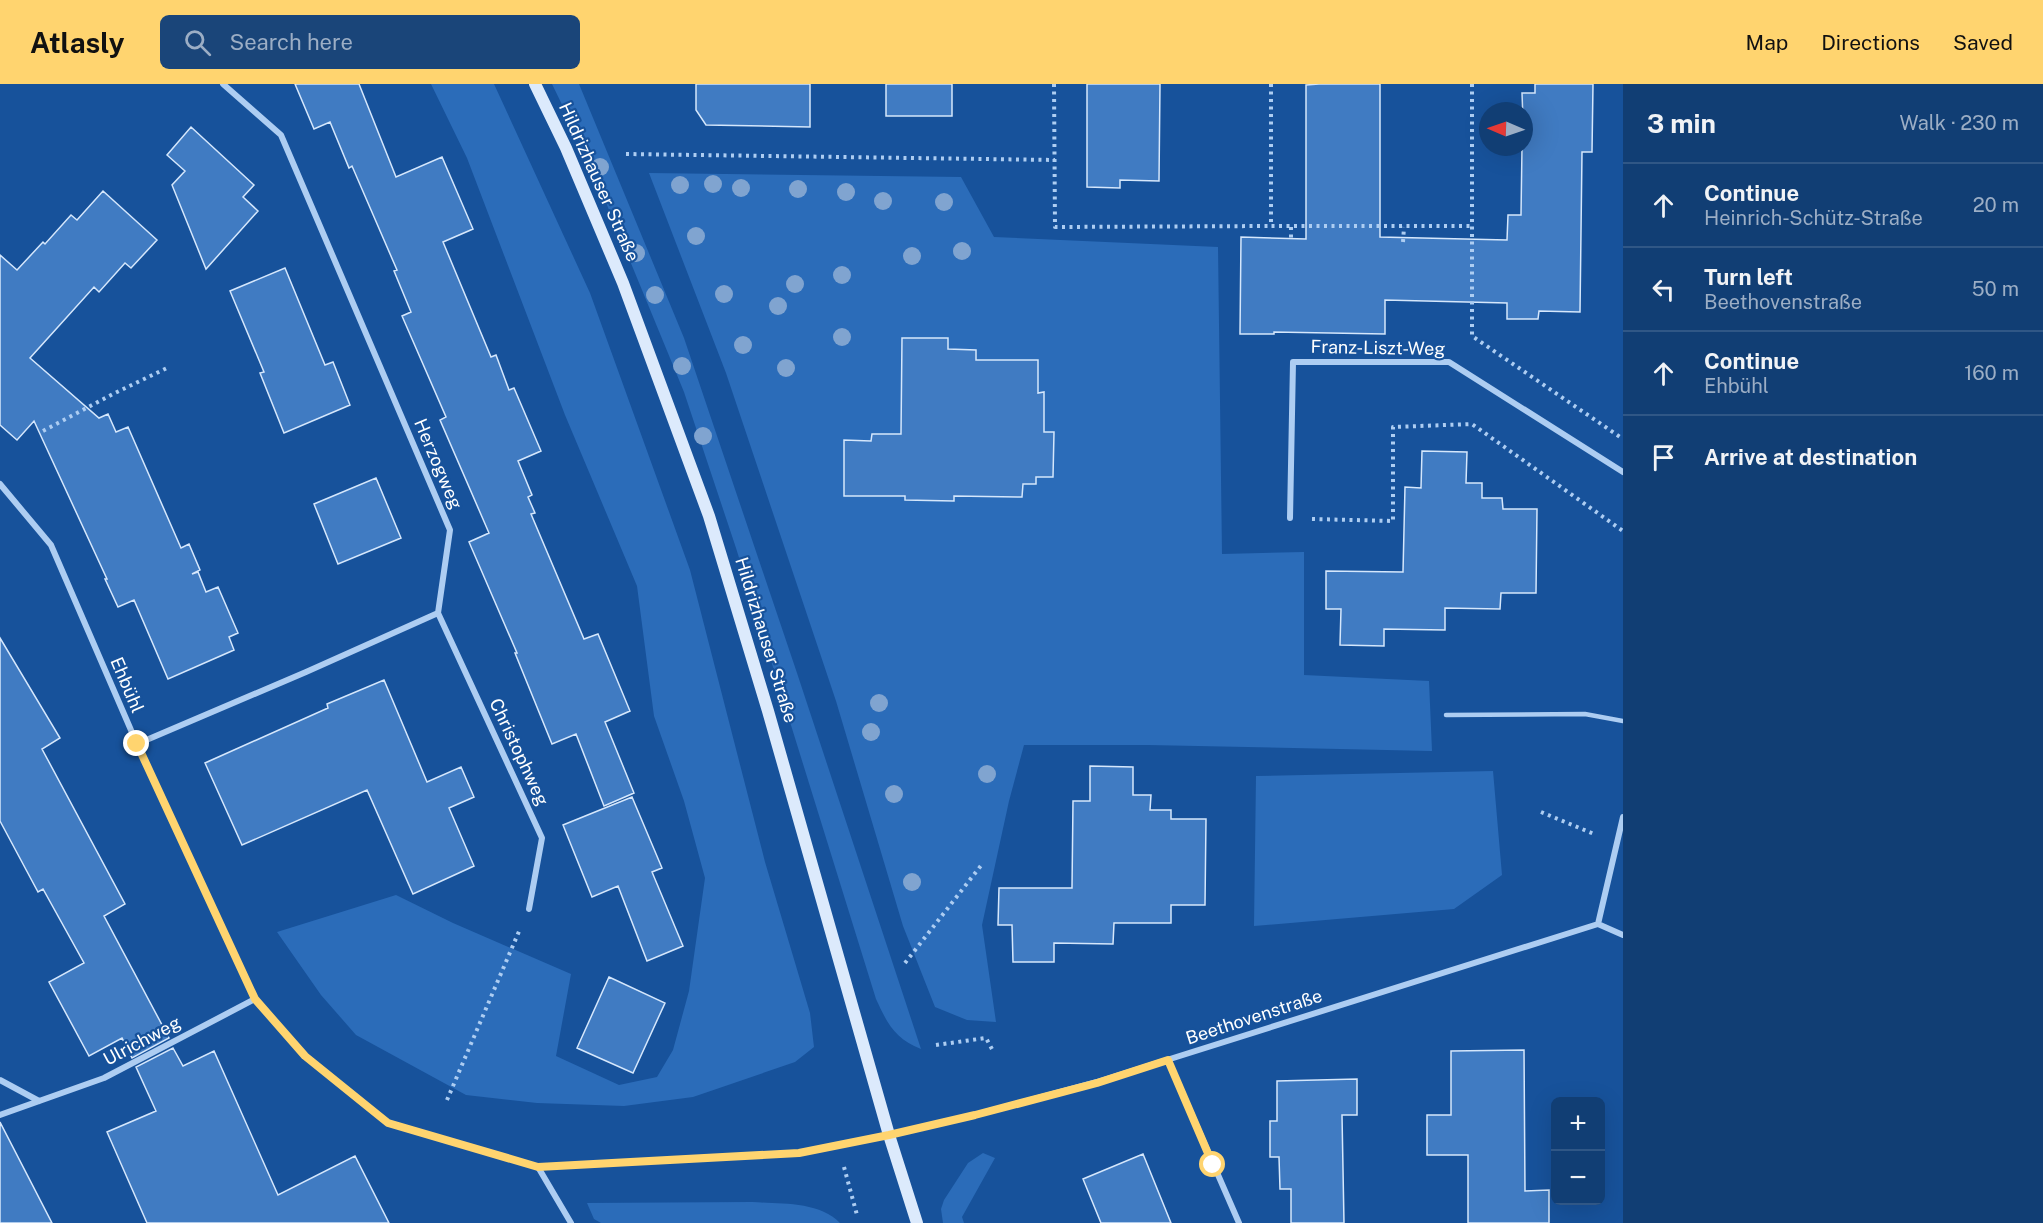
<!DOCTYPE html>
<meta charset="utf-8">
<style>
body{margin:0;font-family:"Public Sans",sans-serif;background:#1a4579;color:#f1f3f6}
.controls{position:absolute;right:18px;bottom:18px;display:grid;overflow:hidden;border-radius:9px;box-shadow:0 6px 24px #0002}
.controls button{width:54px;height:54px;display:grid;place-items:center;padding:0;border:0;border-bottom:2px solid #305786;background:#113e74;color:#f1f3f6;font:30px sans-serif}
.compass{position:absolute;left:1479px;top:18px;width:54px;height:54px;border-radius:50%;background:#113e74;box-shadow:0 6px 24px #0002;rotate:272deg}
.stop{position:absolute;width:18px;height:18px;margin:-14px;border:4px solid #ffd46f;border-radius:50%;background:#fff}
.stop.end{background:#ffd46f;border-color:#fff;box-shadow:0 2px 6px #0008}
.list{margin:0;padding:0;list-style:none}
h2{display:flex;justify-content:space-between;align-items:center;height:78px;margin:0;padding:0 24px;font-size:26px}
h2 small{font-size:20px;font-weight:400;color:#9caec5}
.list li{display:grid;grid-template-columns:39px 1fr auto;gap:18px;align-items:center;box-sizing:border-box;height:84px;padding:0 24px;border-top:2px solid #305786}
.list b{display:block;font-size:22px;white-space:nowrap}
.list p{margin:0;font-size:20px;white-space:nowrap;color:#9caec5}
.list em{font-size:20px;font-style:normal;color:#9caec5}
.icon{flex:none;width:33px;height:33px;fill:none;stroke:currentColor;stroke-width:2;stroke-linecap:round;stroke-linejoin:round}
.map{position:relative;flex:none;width:1623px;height:1139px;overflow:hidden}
header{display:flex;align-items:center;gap:36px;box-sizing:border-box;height:84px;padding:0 30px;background:#ffd46f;color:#111}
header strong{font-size:28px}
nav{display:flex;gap:33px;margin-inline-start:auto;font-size:21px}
.search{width:420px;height:54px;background:#1a4579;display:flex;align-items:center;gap:15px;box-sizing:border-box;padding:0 21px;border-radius:9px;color:#9caec5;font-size:22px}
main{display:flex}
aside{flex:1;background:#113e74}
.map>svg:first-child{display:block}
.green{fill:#2b6cb9}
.building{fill:#407bc2;stroke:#d5e7fc;stroke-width:1.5}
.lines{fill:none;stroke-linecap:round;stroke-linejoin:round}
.path{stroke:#adcdf2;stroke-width:4;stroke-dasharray:3 4.5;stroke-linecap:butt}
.lane{stroke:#adcdf2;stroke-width:4.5}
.street{stroke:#adcdf2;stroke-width:6}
.secondary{stroke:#dceafc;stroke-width:12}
.tree{fill:#80a4d0}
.route{stroke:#ffd46f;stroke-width:8}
.labels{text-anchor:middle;stroke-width:4.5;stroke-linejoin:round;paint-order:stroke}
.street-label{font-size:18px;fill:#fff;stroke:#17529b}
</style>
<header>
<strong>Atlasly</strong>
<div class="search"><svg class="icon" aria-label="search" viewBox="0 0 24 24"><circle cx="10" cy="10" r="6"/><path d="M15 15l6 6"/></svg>Search here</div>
<nav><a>Map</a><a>Directions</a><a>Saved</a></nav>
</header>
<main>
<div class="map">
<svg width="1623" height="1139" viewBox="0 0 1623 1139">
<rect width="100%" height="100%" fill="#17529b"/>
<path class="green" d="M 431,0 L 494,0 L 590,209 L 690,486 L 765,778 L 810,929 L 814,963 L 795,978 L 693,1013 L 624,1022 L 537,1019 L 466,1011 L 356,951 L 321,911 L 277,848 L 396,811 L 453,839 L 571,890 L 556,972 L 619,1001 L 657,993 L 673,966 L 689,907 L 705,794 L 684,717 L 654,632 L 637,502 L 565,331 L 467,74 Z
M 552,0 L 579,0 L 684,254 L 797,589 L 921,965 C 895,955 887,939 876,915 L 736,464 L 684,308 L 586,70 Z
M 649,89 L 961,93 L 994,153 L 1218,163 L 1222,470 L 1304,468 L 1304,591 L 1429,597 L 1432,667 L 1148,661 L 1024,661 L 1009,717 L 982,841 L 996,938 L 967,936 L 935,923 L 903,842 L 836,617 L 726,289 Z
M 1493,687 L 1502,791 L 1454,825 L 1254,842 L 1256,692 Z
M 983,1069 L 995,1074 L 962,1133 L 964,1139 L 943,1139 L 941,1125 L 944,1116 L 968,1079 Z
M 752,1118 C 779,1120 819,1117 840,1139 L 601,1139 L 594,1135 L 587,1119 Z"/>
<path class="building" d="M 295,0 L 359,0 L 396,93 L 442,73 L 473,145 L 443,158 L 491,273 L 496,271 L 509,306 L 514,304 L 541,367 L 518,377 L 532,411 L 528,413 L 535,429 L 531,430 L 584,555 L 598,550 L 630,627 L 605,638 L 634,709 L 604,722 L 576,650 L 552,660 L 515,569 L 517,569 L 469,458 L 489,449 L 440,336 L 446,333 L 402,232 L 411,228 L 394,187 L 397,186 L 352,82 L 349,84 L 330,38 L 314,45 Z
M 696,0 L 810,0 L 810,43 L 706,41 L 696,26 Z
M 886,0 L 952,0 L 952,32 L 886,32 Z
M 1087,0 L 1160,0 L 1159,97 L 1120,96 L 1120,104 L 1087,103 Z
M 1319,0 L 1380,0 L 1380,153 L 1507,156 L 1508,131 L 1521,131 L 1522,63 L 1524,63 L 1522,9 L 1535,9 L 1535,0 L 1593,0 L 1592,68 L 1582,68 L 1580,228 L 1539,227 L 1538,235 L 1507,235 L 1507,219 L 1385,216 L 1385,250 L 1274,248 L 1274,250 L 1240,250 L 1241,153 L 1306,155 L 1306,1 Z
M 191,43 L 254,101 L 243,113 L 258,127 L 206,185 L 172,101 L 185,87 L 167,71 Z
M 103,107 L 157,156 L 131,184 L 125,179 L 99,208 L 94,203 L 30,274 L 99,334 L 108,330 L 116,348 L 128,343 L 181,464 L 189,460 L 200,486 L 192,490 L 198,488 L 206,508 L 218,503 L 238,549 L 229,553 L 234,566 L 168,595 L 134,516 L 118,523 L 105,495 L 107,495 L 34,337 L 17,356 L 0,341 L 0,171 L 17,186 L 43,158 L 45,160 L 71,131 L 77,136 Z
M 285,184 L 325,281 L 333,278 L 350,321 L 284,349 L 260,289 L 264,288 L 230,207 Z
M 902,254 L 948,254 L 948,265 L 976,266 L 976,276 L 1038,276 L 1038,309 L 1044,308 L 1044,348 L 1054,348 L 1053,393 L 1036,393 L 1036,400 L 1023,400 L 1022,413 L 954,412 L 954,417 L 905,416 L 905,412 L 844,412 L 844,356 L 871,357 L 872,350 L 901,350 Z
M 1422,367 L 1467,368 L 1466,399 L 1482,399 L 1482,414 L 1502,414 L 1503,425 L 1537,425 L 1536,509 L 1501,509 L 1500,525 L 1445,524 L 1445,546 L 1384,545 L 1384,562 L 1340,561 L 1341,525 L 1326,525 L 1326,487 L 1403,488 L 1405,403 L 1421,404 Z
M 376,394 L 401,454 L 338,480 L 314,420 Z
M 0,554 L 60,654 L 42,665 L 125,820 L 104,832 L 169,954 L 132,974 L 122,954 L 89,972 L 49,898 L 84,879 L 43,805 L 38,808 L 0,737 Z
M 384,596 L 427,698 L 461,683 L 474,713 L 449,724 L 474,782 L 413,810 L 367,706 L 242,761 L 205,679 L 328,624 L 327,620 Z
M 1090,682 L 1133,683 L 1133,711 L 1151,711 L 1150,726 L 1171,726 L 1171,735 L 1206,735 L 1205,821 L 1171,821 L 1171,839 L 1114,839 L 1113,860 L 1054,859 L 1054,878 L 1013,878 L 1012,841 L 998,841 L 999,804 L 1072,804 L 1073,717 L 1090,717 Z
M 632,713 L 662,784 L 652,788 L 683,862 L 647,877 L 618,802 L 592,813 L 563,741 Z
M 609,893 L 665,919 L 633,989 L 577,964 Z
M 173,964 L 183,982 L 214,967 L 278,1111 L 355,1072 L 389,1139 L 147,1139 L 107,1048 L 156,1027 L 136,983 Z
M 1524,966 L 1525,1107 L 1549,1106 L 1549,1139 L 1468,1139 L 1468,1071 L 1427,1071 L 1427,1031 L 1451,1031 L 1451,967 Z
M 1357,995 L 1357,1031 L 1342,1031 L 1344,1139 L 1291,1139 L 1291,1105 L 1280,1105 L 1279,1073 L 1270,1073 L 1270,1037 L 1277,1037 L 1277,997 Z
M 0,1038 L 52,1139 L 0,1139 Z
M 1143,1070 L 1171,1139 L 1101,1139 L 1083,1095 Z"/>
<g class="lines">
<path class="path" d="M 1054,0 L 1055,143 L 1271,142
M 1271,0 L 1271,142 L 1473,142
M 1472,0 L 1472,252 L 1623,355
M 626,70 L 1055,76
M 1291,143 L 1291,156
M 1403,158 L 1404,143
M 43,347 L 113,310 L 167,284
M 1312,435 L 1393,437 L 1393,343 L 1472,340 L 1623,447
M 1541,728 L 1594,750
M 905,879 L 983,779
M 936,961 L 986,954 L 993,967
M 447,1016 L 520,845
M 844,1083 L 857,1131"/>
<path class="lane" d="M 1446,631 L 1585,630 L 1623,637"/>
<path class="street" d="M 0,400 L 51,461 L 137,660 L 255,915 L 305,972 L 388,1039 L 538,1083 L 799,1069 L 889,1051 L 975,1031 L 1097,998 L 1598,840 L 1623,851
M 1290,434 L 1293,278 L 1449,278 L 1623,388
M 438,529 L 542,754 L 529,825
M 137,660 L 306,588 L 438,529 L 450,446 L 281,51 L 223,0
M 1598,840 L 1623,733
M 1168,976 L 1239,1139
M 0,996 L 39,1017
M 0,1031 L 104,994 L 255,915
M 538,1083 L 571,1139"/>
<path class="secondary" d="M 535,0 L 566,64 L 623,199 L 709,432 L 768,627 L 889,1051 L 917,1139"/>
</g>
<g class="tree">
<circle cx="600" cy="83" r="9"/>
<circle cx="713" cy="100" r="9"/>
<circle cx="680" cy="101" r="9"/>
<circle cx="741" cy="104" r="9"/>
<circle cx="798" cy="105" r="9"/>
<circle cx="846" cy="108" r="9"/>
<circle cx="883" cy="117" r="9"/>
<circle cx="944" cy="118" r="9"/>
<circle cx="696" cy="152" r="9"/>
<circle cx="962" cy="167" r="9"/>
<circle cx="636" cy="169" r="9"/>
<circle cx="912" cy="172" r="9"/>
<circle cx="842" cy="191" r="9"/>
<circle cx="795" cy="200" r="9"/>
<circle cx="724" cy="210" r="9"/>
<circle cx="655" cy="211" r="9"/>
<circle cx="778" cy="222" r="9"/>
<circle cx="842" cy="253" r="9"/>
<circle cx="743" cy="261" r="9"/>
<circle cx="682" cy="282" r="9"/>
<circle cx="786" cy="284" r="9"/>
<circle cx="703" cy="352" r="9"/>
<circle cx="879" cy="619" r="9"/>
<circle cx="871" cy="648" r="9"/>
<circle cx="987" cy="690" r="9"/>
<circle cx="894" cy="710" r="9"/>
<circle cx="912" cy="798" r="9"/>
</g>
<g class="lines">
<path class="route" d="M 137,660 L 255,915 L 305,972 L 388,1039 L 538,1083 L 799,1069 L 889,1051 L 975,1031 L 1097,999 L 1168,976 L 1213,1081"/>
</g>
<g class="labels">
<g class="street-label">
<text transform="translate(599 98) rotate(66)" y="6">Hildrizhauser Straße</text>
<text transform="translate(1378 264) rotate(1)" y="6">Franz-Liszt-Weg</text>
<text transform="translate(438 380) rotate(67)" y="6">Herzogweg</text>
<text transform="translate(766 556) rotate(73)" y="6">Hildrizhauser Straße</text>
<text transform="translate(127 601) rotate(67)" y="6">Ehbühl</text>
<text transform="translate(519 668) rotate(65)" y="6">Christophweg</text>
<text transform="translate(1254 933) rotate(-18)" y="6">Beethovenstraße</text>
<text transform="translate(142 957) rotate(-28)" y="6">Ulrichweg</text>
</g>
</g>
</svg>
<div class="controls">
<button>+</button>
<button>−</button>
</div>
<svg class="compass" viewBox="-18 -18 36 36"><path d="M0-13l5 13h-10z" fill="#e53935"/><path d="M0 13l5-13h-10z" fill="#9caec5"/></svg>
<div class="stop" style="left:1213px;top:1081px"></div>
<div class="stop end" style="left:137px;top:660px"></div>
</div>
<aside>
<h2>3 min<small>Walk · 230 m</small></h2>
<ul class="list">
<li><svg class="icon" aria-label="ahead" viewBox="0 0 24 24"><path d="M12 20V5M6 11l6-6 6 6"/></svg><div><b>Continue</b><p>Heinrich-Schütz-Straße</p></div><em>20 m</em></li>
<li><svg class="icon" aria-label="left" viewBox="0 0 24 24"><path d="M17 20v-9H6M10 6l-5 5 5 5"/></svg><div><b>Turn left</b><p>Beethovenstraße</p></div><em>50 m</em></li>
<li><svg class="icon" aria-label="ahead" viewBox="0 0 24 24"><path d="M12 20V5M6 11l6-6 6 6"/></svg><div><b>Continue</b><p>Ehbühl</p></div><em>160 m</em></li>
<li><svg class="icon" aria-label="arrive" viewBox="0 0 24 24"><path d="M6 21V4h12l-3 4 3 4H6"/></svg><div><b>Arrive at destination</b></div></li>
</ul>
</aside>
</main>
